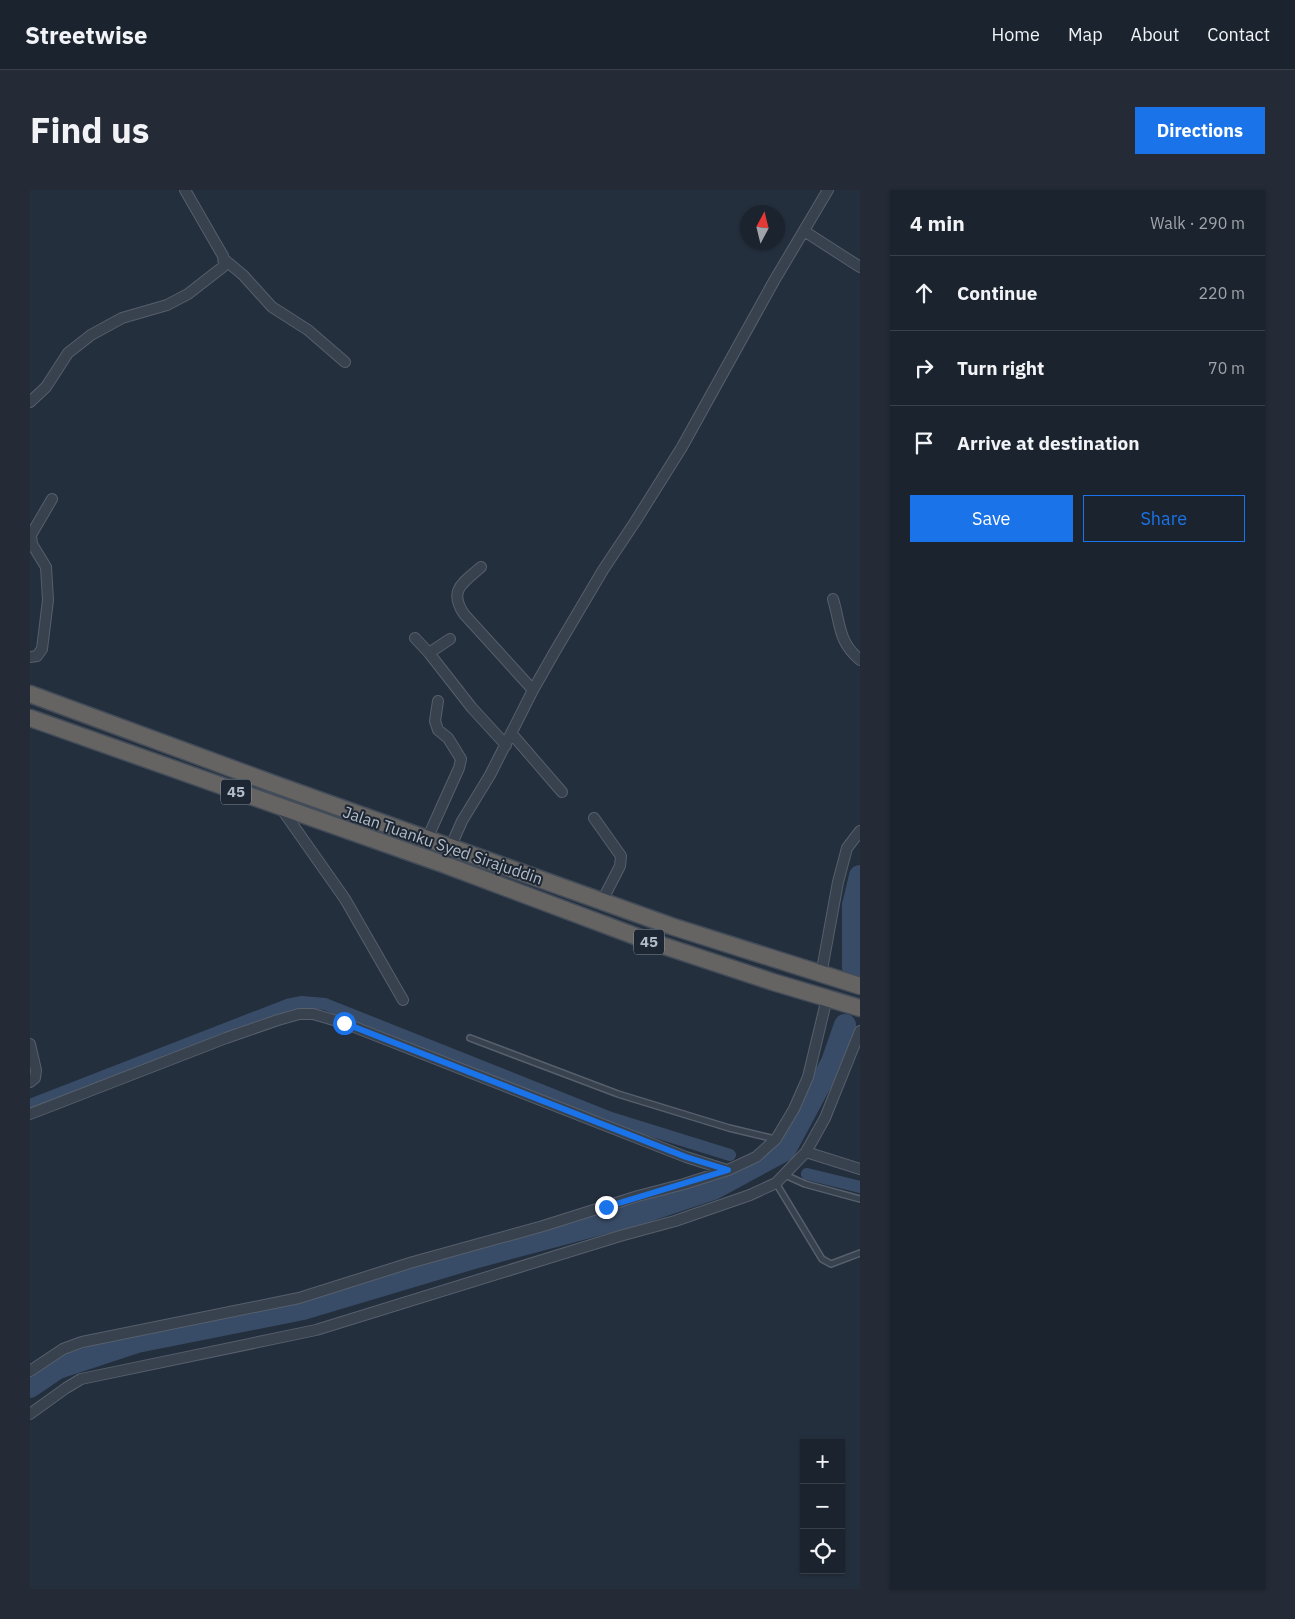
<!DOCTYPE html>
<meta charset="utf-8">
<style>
body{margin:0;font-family:"IBM Plex Sans",sans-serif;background:#242b36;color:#f1f3f6}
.controls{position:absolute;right:15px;bottom:15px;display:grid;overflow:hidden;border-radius:0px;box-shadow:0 1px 4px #0004}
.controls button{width:45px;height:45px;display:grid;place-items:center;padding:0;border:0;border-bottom:1px solid #39404a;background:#1b232e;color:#f1f3f6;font:25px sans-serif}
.compass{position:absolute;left:710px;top:15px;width:45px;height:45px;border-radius:50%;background:#1b232e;box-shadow:0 1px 4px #0004;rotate:7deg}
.stop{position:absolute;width:15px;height:15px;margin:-11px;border:4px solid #1a73e8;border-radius:50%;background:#fff}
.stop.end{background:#1a73e8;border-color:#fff;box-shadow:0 1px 5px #0008}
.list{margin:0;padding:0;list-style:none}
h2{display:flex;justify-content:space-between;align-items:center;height:65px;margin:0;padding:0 20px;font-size:21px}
h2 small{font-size:16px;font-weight:400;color:#a0a4aa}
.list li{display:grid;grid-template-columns:32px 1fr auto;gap:15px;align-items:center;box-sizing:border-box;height:75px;padding:0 20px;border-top:1px solid #39404a}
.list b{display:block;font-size:19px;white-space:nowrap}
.list em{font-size:16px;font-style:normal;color:#a0a4aa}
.actions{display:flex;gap:10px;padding:15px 20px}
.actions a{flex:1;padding:11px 0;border:1px solid #1a73e8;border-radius:0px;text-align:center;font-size:18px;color:#1a73e8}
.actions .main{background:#1a73e8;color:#fff}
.icon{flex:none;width:28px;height:28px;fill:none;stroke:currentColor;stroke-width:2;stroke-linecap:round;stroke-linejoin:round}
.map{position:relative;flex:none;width:830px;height:1399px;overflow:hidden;border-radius:0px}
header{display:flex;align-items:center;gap:30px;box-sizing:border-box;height:70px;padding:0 25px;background:#1b232e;border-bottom:1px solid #39404a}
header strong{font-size:24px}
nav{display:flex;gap:28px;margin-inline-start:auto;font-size:18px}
.intro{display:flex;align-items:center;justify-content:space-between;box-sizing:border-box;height:120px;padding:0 30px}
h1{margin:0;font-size:35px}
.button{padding:12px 22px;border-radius:0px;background:#1a73e8;color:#fff;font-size:18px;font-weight:700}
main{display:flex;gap:30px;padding:0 30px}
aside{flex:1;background:#1b232e;border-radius:0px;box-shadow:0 1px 4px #0004}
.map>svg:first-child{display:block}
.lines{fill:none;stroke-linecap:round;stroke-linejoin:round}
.canal{stroke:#394c67;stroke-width:12}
.river{stroke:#394c67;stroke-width:22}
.service-casing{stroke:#565f6c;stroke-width:8}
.minor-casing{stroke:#565f6c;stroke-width:12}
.trunk-casing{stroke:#434c59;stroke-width:19}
.service{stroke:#38414e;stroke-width:5}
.minor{stroke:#38414e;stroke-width:10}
.trunk{stroke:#656462;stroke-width:16}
.route{stroke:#1a73e8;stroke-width:6}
.labels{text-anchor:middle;stroke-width:4;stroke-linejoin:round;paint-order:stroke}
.shield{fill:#1d2633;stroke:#878f9c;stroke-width:1}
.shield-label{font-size:15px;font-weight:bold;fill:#b4bcc9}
.street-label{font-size:16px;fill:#b4bcc9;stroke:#1d2633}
</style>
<header>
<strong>Streetwise</strong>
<nav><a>Home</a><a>Map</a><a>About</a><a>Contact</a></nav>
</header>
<div class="intro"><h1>Find us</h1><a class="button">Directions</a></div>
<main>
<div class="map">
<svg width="830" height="1399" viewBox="0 0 830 1399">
<rect width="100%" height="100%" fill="#242f3e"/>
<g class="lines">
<path class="canal" d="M 0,915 L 257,815 L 272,812 L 295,814 L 581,928 L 700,965
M 777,984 L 830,997"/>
<path class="river" d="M 823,777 L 823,715 L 830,686
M 0,1197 L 28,1178 L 107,1152 L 273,1119 L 447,1067 L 608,1024 L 683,999 L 755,960 L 802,872 L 815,835"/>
<defs>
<path id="service" d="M 440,848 L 588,904 L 699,938 L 745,949
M 755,985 L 775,994 L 830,1009
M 746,993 L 792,1069 L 801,1074 L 830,1063"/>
<path id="minor" d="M 774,41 L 830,77
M 195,70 L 213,85 L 242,117 L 278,140 L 315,172
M 0,212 L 16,197 L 38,163 L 61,145 L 92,128 L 137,115 L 158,104 L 194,76 L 193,66 L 155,0
M 451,377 C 433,393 418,400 434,424 L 503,500
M 803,409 C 811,436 808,451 830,470
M 385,448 L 399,463 L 442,518 L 476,555
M 399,463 L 420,449
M 0,467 L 7,466 L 12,459 L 18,410 L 16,377 L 2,354 L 1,345 L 22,309
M 481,543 L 532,602
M 251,618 L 315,709 L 373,810
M 564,628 L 591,666 L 590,676 L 572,711
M 397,649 L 429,578 L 431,569 L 418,548 L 408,540 L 405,531 L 408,511
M 413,674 L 432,631 L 460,585 L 503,500 L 524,463 L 573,380 L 605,332 L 652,257 L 744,91 L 798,0
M 791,785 L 808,692 L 817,658 L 830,641
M 0,854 L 6,880 L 5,888 L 0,892
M 0,924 L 196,848 L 248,830 L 269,824 L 283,824 L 314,833 L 656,967 L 697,980
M 776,962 L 830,979
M 0,1181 L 33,1159 L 52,1152 L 269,1108 L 383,1072 L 513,1036 L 608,1006 L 654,994 L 698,980 L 726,967 L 746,949 L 764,919 L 778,887 L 797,808
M 0,1224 L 36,1198 L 51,1189 L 286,1140 L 590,1046 L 645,1031 L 720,1005 L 746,993 L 776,962 L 795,928 L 830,841"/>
<path id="trunk" d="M 0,504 L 244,594 L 641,736 L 830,796
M 0,528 L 413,674 L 613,749 L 743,792 L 830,818"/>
</defs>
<use href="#service" class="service-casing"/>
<use href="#minor" class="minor-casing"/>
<use href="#trunk" class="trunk-casing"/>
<use href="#service" class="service"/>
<use href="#minor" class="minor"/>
<use href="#trunk" class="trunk"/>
</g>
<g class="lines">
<path class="route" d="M 314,833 L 656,967 L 698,980 L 576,1017"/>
</g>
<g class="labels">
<g class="shield">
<rect x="191" y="589.5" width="30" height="25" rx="4"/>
<rect x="604" y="739.5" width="30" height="25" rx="4"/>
</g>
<g class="shield-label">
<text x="206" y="607">45</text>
<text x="619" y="757">45</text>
</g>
<g class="street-label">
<text transform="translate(413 655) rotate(19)" y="6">Jalan Tuanku Syed Sirajuddin</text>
</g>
</g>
</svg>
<div class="controls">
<button>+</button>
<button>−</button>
<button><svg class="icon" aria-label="locate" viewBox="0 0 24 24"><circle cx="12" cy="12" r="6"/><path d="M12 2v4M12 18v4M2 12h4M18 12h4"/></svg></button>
</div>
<svg class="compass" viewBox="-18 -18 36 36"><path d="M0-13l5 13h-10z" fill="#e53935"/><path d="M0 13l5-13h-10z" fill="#a0a4aa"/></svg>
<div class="stop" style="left:314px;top:833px"></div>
<div class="stop end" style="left:576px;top:1017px"></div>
</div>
<aside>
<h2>4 min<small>Walk · 290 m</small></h2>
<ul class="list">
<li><svg class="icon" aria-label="ahead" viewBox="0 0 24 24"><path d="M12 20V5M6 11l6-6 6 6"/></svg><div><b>Continue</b></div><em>220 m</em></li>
<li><svg class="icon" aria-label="right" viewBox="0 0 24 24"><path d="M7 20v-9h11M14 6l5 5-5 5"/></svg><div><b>Turn right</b></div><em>70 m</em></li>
<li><svg class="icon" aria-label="arrive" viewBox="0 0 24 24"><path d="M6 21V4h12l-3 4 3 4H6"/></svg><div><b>Arrive at destination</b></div></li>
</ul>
<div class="actions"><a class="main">Save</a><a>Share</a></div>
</aside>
</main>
